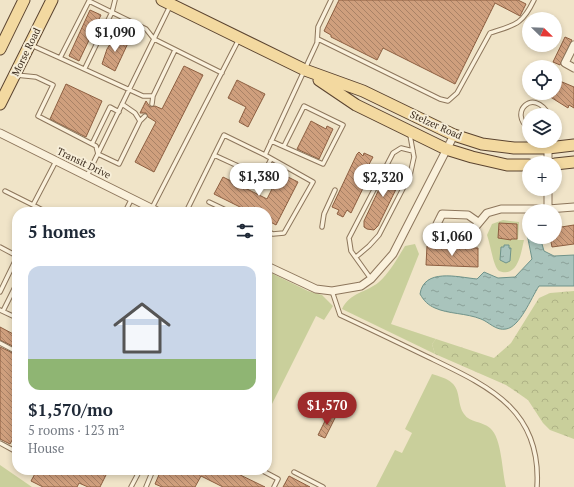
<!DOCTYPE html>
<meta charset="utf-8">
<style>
body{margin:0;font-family:"PT Serif",serif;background:#f2f2f3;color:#1f2937;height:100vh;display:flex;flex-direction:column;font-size:15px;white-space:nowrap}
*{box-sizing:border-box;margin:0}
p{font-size:13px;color:#747a83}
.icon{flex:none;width:22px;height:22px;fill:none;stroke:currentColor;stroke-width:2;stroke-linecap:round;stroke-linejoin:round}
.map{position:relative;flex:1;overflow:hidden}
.side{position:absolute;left:12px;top:207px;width:260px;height:268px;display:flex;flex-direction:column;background:#fff;border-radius:16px;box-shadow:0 2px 6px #0003}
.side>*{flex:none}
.needle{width:26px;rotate:113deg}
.fabs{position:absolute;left:522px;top:12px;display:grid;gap:8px}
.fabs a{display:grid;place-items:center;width:40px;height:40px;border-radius:50%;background:#fff;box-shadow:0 2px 6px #0003;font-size:20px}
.price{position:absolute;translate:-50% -34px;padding:0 9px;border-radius:14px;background:#fff;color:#222;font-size:13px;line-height:26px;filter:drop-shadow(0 1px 2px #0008)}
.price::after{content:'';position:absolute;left:50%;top:24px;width:12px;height:9px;margin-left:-6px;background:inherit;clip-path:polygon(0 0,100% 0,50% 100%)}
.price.active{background:#9e2a2b;color:#fff}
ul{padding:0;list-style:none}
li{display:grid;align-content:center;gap:8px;height:212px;padding:0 16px}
li span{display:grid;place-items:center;height:124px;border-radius:12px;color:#555}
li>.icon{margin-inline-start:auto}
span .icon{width:72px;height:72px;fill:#fffc;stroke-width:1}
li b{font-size:17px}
h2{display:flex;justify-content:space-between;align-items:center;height:48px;padding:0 16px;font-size:17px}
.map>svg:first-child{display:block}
</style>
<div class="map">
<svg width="574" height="487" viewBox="0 0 574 487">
<defs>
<pattern id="forest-crowns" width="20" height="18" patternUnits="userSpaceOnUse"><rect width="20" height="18" fill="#c9cf9b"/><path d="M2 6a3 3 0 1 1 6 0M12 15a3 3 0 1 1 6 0" fill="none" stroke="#aeb285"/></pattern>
<pattern id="water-ripples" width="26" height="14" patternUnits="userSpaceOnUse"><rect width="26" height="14" fill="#a9c4bc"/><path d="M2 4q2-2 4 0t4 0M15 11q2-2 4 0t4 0" fill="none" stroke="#8ba098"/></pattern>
<pattern id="building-back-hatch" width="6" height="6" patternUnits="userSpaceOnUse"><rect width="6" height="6" fill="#cf9f7d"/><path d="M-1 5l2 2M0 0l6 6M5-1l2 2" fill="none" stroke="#a98266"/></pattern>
</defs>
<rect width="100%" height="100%" fill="#f0e4c8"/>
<path fill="#c9cf9b" d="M503,220L519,222L518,240H524C521,253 518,278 499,271C493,266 491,246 487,235L492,224Z
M415,244L419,254L391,324L436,339L432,344L435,354L342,309C350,292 366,293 379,282C390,272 397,259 405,246Z
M267,271L308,291L322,295L333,306L324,320L316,316L267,414Z
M432,374C438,376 447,378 452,383C461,391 457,404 464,414C470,423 482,421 490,428C502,438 502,472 506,487H376L395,450L402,453L412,433L405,429Z
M0,465L32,487H0Z"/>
<path fill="url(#forest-crowns)" d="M574,291V439L550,430L543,423L528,400L506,385L435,354L432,344L436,339L494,358L511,343L539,298L550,293Z"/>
<path fill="url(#water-ripples)" stroke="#6f938a" d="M525,224L529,225V237H540L544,251L554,256L574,255V286H539C531,298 520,327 506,329C496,331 489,322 481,319C466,313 448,314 435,308C428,305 424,301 420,294C424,268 457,277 477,279L484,272L498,278L515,277L532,259Z
M504,245H509V248H511L510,261L506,263L500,260L501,247H504Z"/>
<path fill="url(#building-back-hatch)" stroke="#8d5f41" d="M339,0H518L526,4L520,16L495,3L455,84L383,48L377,60L331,37V35L324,31Z
M90,10L101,15L79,61L69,56Z
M116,35L129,41L115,71L102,64L107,49Z
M565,37L572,40L560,65L553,62Z
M184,66L203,75L154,172L135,162L156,122L148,117L146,113H140L146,101L150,107L155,106L162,109Z
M555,79L574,87V108L569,105L568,108L544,93H555Z
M237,80L265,94L248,127L239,122L246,107L228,98Z
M66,84L102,101L86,137L50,119Z
M311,121L326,129L327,126L333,129L319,159L297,149Z
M359,152L363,156L364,153L373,157L366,170L371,172L351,213L347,210L343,217L337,214L339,210L332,207L357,154Z
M393,166L399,167L402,169V177L378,226L374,230L367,229L364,227V221L389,168Z
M280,173L298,182L276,225L267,220V212H250L214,194L223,177L267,199Z
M499,223L517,224V239H511V240L498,238Z
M574,225V244L552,247L550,237H555V228Z
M427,246L478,248V267L426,265Z
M0,327L17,336V348L0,340Z
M0,347L17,355V431L10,444L0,439Z
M329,413L336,416L325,438L318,435Z
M37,470L50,475L52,470L62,473L63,470H101L107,473L100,487H88L79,483L77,487H43L31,481Z
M161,470H230L265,487H223L201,476L195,487H162L155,484Z
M289,476L310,487H283Z"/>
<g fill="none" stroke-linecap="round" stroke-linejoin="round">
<defs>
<path id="service" d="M318,39L440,99L448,101L457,93L490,33C515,25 522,25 534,0
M31,45L60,58L89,1L146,29L154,39L222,73
M60,58L143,96H153
M85,68L112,12L115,0
M16,75L36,77L53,85L38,116L96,146L98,154L119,164L140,121L145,116
M122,104L135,113L140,121
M152,104L153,96L175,50
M529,128C508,114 533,86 549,115
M271,141L323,164L343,125L304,106L284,146
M92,144L110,107L119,112
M214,155L262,177L271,159
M265,155L317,43L318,27L331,0
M87,176L170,6
M5,191L33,205
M209,202L230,212
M152,208L239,39
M46,212L33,205L56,161
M125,212L132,198
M186,212L224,135L265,155L313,182L284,233L273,234L267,231
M322,227L324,214L335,190
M0,247L17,256
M356,257L369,246L379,235L410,175L414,157L410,135
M371,279L351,251L349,238L393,153L401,148L413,151
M332,291L340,315C370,329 399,343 428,357C488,386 542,409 537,487
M0,292L17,257
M0,310L17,318
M3,311L17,283
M0,343L17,352
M0,443L13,450L17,442
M261,470L278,479L274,487
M294,472L323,487
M131,487L140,470
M146,487L153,470"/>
<path id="minor" d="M574,45L565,63L574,68
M0,133L159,212
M548,148V163
M548,209V189
M478,222L468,215L442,214L437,224L438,233L467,234L472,231L487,213L501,209H548L574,207
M267,266L316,289L332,291L361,286L371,279L393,254L454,135"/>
<path id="primary" d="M162,0L305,70L363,91L454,135L482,144L514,148H548L574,145
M0,49L24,0
M319,80L356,105L446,149L472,157L507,165H529
M0,104L52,0
M555,164L574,162"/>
</defs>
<use href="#service" stroke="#8d765c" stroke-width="5.5"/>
<use href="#minor" stroke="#8d765c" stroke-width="9"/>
<use href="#primary" stroke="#5b4430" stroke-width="13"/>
<use href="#service" stroke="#faf1dc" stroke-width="3.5"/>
<use href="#minor" stroke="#faf1dc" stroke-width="7"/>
<use href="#primary" stroke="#f3d9a0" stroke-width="11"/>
</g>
<g text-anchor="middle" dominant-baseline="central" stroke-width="4" stroke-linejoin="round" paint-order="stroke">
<g font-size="10" fill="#3d2e20" stroke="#f7eed8">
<text transform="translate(26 52) rotate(-64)">Morse Road</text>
<text transform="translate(436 125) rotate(24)">Stelzer Road</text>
<text transform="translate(84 163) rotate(26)">Transit Drive</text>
</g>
</g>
</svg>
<div class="fabs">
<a><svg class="needle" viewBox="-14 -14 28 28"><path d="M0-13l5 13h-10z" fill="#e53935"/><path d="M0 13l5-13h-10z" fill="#747a83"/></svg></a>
<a><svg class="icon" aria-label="locate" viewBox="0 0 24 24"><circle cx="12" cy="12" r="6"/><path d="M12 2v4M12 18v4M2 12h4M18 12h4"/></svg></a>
<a><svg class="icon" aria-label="layers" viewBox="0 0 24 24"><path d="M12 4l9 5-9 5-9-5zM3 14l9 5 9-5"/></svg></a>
<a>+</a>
<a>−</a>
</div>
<b class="price" style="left:115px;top:53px">$1,090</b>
<b class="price" style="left:259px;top:197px">$1,380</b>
<b class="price" style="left:383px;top:198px">$2,320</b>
<b class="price" style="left:452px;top:257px">$1,060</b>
<b class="price active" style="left:327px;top:426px">$1,570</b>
<section class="side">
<h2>5 homes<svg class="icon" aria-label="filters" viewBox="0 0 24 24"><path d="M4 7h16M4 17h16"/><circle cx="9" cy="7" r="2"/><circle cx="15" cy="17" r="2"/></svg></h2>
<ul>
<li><span style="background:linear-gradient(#c9d6e8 75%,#8fb573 0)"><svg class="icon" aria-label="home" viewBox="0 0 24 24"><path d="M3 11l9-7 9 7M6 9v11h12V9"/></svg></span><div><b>$1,570/mo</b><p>5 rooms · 123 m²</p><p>House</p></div></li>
</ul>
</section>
</div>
